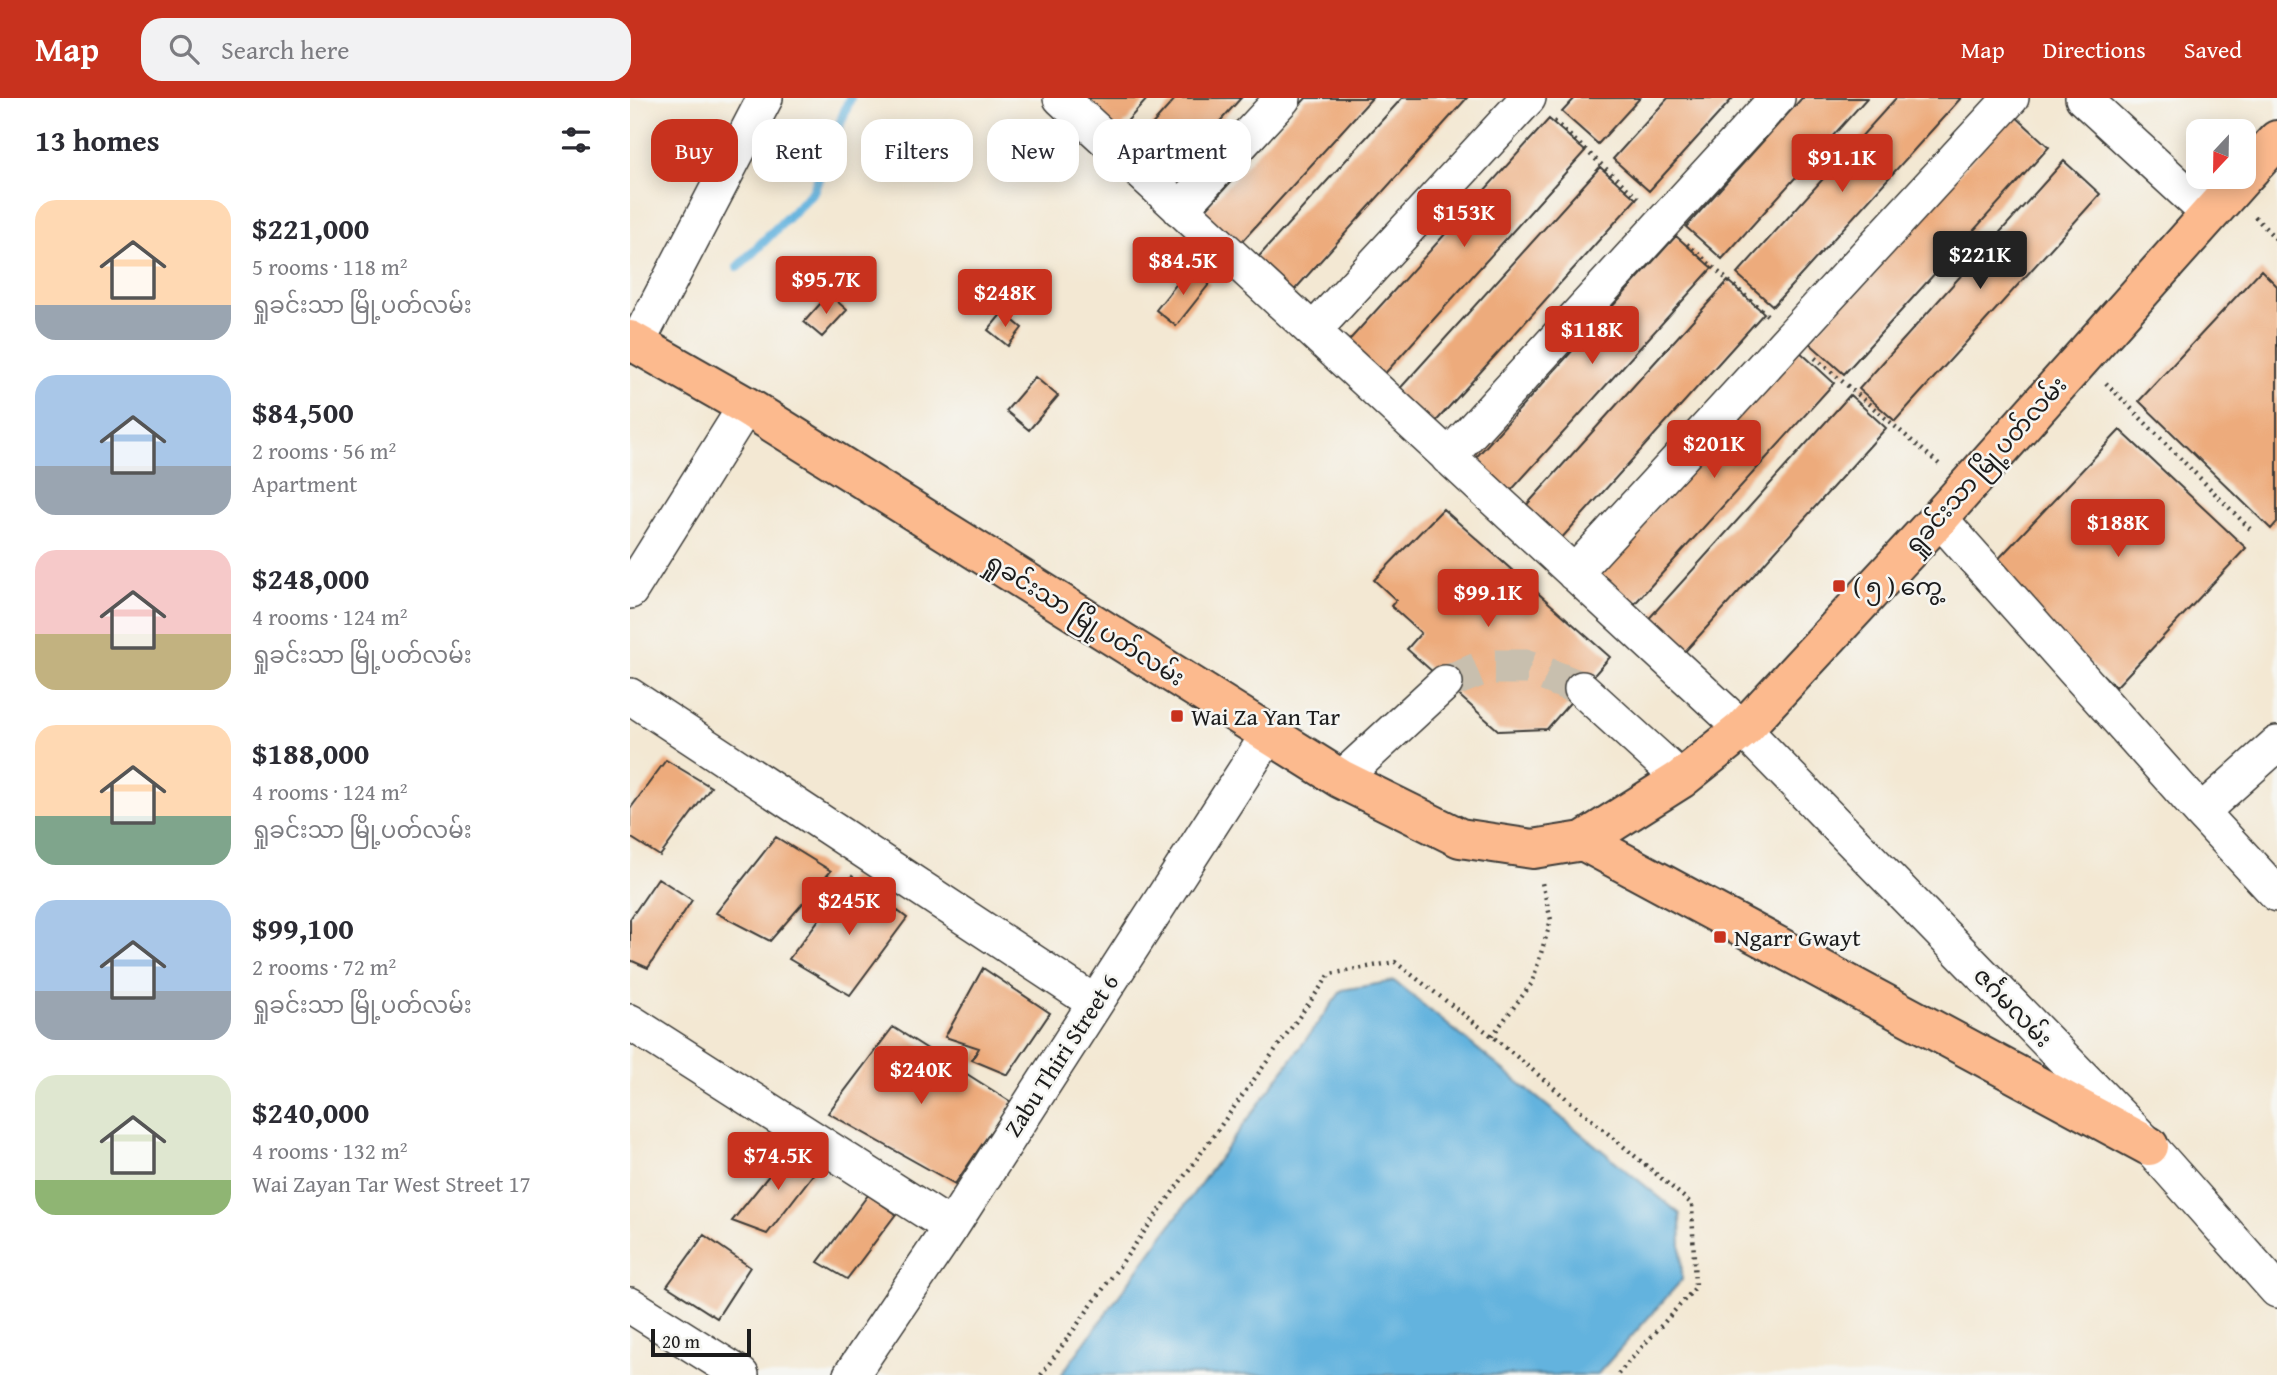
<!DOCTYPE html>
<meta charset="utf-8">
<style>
body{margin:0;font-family:"Gentium Book Plus","Noto Sans Myanmar",serif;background:#f2f2f3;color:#2b2b33;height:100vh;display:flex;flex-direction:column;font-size:26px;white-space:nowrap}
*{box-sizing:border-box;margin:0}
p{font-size:23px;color:#7c7c81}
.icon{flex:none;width:38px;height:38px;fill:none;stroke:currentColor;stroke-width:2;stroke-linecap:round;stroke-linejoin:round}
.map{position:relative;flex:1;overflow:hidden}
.panel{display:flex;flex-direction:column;background:#fff;width:630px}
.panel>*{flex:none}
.hud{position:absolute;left:21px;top:21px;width:665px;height:63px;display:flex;gap:14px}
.needle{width:46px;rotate:202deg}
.tools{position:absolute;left:1556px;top:21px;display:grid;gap:14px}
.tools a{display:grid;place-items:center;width:70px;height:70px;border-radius:14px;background:#fff;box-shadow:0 4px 18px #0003;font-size:35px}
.scale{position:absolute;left:21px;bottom:18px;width:100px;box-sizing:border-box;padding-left:7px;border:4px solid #1c1c1c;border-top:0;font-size:19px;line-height:24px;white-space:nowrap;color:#1c1c1c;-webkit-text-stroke:5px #f6f6f2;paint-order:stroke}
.price{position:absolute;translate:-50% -60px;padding:0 16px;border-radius:7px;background:#c8321e;color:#fff;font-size:23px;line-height:46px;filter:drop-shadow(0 2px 4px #0008)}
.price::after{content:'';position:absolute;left:50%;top:42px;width:21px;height:16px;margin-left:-10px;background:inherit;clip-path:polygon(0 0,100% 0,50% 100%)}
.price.current{background:#222;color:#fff}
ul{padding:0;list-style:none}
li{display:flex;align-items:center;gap:21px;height:175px;padding:0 35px}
li span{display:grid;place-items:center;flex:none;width:196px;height:140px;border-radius:21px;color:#555}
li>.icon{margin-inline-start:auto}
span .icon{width:84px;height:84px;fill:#fffc;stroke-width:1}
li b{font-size:30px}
h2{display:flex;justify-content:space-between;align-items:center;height:84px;padding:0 35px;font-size:30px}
.tag{padding:0 24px;border-radius:21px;background:#fff;box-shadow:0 4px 18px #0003;font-size:24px;line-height:63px}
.tag.current{background:#c8321e;color:#fff}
header{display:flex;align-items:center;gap:42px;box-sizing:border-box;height:98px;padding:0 35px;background:#c8321e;color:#fff}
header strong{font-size:33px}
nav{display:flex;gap:38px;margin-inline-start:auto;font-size:24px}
.search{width:490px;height:63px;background:#f2f2f3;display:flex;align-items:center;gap:18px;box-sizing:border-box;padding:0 24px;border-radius:21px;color:#7c7c81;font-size:26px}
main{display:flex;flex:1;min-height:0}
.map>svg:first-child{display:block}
</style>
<header>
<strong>Map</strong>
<div class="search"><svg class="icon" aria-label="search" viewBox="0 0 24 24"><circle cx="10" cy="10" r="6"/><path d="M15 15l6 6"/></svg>Search here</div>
<nav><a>Map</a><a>Directions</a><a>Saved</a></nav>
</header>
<main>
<section class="panel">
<h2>13 homes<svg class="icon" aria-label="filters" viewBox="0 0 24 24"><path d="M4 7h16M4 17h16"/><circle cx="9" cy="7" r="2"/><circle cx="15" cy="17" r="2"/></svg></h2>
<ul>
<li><span style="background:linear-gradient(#ffd9b3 75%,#9aa5b1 0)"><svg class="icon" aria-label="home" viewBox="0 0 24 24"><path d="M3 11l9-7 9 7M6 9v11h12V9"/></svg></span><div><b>$221,000</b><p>5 rooms · 118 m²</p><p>ရှုခင်းသာ မြို့ပတ်လမ်း</p></div></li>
<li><span style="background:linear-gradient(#a9c7e8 65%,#9aa5b1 0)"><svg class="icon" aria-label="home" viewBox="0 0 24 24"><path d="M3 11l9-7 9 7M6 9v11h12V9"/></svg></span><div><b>$84,500</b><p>2 rooms · 56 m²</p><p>Apartment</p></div></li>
<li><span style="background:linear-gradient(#f6c9c9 60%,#c2b280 0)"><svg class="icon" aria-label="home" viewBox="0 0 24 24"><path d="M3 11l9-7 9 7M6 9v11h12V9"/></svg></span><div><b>$248,000</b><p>4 rooms · 124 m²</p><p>ရှုခင်းသာ မြို့ပတ်လမ်း</p></div></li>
<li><span style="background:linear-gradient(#ffd9b3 65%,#7fa58c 0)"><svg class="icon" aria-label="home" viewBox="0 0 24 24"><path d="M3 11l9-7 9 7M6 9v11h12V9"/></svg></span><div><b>$188,000</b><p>4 rooms · 124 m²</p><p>ရှုခင်းသာ မြို့ပတ်လမ်း</p></div></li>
<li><span style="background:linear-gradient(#a9c7e8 65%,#9aa5b1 0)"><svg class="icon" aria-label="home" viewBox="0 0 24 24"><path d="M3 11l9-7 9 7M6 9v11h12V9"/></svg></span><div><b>$99,100</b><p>2 rooms · 72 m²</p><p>ရှုခင်းသာ မြို့ပတ်လမ်း</p></div></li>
<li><span style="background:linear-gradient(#dfe7d0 75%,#8fb573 0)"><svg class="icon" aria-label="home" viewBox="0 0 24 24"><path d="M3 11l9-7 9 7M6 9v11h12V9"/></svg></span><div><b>$240,000</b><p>4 rooms · 132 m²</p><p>Wai Zayan Tar West Street 17</p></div></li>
</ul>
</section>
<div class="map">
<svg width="1647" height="1277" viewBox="0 0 1647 1277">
<rect width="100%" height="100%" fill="#f6f6f2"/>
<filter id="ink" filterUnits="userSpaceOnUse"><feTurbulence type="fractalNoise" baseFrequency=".0143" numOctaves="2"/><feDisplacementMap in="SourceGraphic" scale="14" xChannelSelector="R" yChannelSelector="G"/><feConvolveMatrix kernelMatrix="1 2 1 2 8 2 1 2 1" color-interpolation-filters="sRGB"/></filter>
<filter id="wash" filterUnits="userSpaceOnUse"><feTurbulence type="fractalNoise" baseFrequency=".00686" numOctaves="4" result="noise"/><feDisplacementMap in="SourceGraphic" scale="28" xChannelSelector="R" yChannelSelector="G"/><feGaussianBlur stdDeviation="1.57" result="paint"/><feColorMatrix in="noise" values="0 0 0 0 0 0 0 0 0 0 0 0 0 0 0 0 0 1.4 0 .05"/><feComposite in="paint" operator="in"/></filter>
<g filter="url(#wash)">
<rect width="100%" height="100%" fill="#f3e8d3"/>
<path fill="#64b3de" stroke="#40687d" stroke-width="2" d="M764,883L1050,1116L1052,1182L967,1277H431L712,892Z"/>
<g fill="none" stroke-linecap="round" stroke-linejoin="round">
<path stroke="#64b3de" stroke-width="10" d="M108,169L183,94L220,0"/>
</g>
<g id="blocks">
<path fill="#edab7c" d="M453,0H518L484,38Z
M546,0H611L536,83L500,51Z
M676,0H742L606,150L570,118Z
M772,0H837L659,198L623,165Z
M945,0H1010L968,46L932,14Z
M1038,0H1103L1019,93L983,61Z
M1172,0H1237L1092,161L1056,129Z
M1266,0H1331L1143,208L1107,176Z
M1383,16L1419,49L1214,276L1178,244Z
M919,21L955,53L750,281L714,248Z
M1434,63L1470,96L1265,323L1229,291Z
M970,69L1006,101L801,329L765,296Z
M1046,138L1082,170L877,397L841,365Z
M560,169L580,185L546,228L526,212Z
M1631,172L1647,188V424L1641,431L1509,303Z
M1098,183L1134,215L929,443L893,411Z
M199,196L217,212L192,239L174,224Z
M373,214L392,230L378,248L358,232Z
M1168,252L1204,285L999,512L963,480Z
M405,279L428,298L399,332L376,313Z
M1220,297L1256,330L1051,558L1015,525Z
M1490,332L1616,450L1486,589L1359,471Z
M813,411L980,559L917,631L869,633L777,551L791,535L761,508L766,502L744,482Z
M36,662L81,689L30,758L0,739V711Z
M146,739L201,773L140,843L86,815Z
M222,778L277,820L220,897L159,861Z
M28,780L62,802L18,870L0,862V821Z
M353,870L420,915L378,977L342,962L349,950L315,939Z
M263,929L381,1004L325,1086L198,1015Z
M162,1049L191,1066L137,1136L102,1123Z
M238,1097L266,1116L217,1181L188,1164Z
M74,1137L120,1169L87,1220L37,1188Z"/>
</g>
</g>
<g filter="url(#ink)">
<use href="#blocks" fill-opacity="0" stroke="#3c3b37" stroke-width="2"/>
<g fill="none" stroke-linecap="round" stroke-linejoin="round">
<path stroke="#c8bfae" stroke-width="35" stroke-dasharray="35 18" stroke-linecap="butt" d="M815,585L855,569H897L952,591"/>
<defs>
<path id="minor" d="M431,0L1113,631L1519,1048L1647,1192
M1453,0L1579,116
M550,111L653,0
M683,233L898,0
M7,245L135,0
M818,359L1147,0
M1309,420L1571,714L1647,796
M944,475L1381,0
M0,493L116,308
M952,591L1051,681
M0,598L465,905
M711,681L815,585
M1571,714L1647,646
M0,924L321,1129
M0,1207L111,1277
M221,1277L321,1129L639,636"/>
<path id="major" d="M1614,78L1647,42
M0,242L116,308L711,681L830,740L903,751L953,743L1051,681L1113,631L1309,420L1613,79
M953,743L1519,1048"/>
</defs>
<use href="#minor" stroke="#3c3b37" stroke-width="38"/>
<use href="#major" stroke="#3c3b37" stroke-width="42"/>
<path stroke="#3c3b37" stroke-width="4.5" stroke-dasharray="2 5" stroke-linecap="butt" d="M924,23L1010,102
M1625,119L1647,142
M1057,146L1137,217
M1185,260L1309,366
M1476,285L1623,434
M862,938L902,885L921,822L912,785
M411,1277L700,876L765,864L862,938L1062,1106L1065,1190L987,1277"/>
<use href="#minor" stroke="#fff" stroke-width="35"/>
<use href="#major" stroke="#fcba8e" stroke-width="38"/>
</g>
</g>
<g fill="#c8321e" stroke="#f6f6f2" stroke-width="2.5">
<rect x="1202" y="481" width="14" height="14" rx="3.5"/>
<rect x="540" y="611" width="14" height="14" rx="3.5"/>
<rect x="1083" y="832" width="14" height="14" rx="3.5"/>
</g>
<g text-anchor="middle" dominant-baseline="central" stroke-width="5" stroke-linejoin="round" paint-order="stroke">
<g font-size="24" fill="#1c1c1c" stroke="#f6f6f2">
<text transform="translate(1355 367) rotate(-48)">ရှုခင်းသာ မြို့ပတ်လမ်း</text>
<text transform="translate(455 521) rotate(32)">ရှုခင်းသာ မြို့ပတ်လမ်း</text>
<text transform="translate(1383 909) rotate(46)">ဇင်္ဂမလမ်း</text>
<text transform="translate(431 957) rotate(-57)">Zabu Thiri Street 6</text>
</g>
<g font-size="24" fill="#1c1c1c" stroke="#f6f6f2" text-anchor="start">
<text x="1223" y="488">( ၅ ) ကွေ့</text>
<text x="561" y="618">Wai Za Yan Tar</text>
<text x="1104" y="839">Ngarr Gwayt</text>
</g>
</g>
</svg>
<div class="tools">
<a><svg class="needle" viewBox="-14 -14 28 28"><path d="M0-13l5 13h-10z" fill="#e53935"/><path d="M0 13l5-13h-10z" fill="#7c7c81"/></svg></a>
</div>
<div class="scale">20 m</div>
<b class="price" style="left:1212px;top:96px">$91.1K</b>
<b class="price" style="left:834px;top:151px">$153K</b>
<b class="price current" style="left:1350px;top:193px">$221K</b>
<b class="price" style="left:553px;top:199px">$84.5K</b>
<b class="price" style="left:196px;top:218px">$95.7K</b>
<b class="price" style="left:375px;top:231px">$248K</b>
<b class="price" style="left:962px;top:268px">$118K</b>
<b class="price" style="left:1084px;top:382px">$201K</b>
<b class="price" style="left:1488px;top:461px">$188K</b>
<b class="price" style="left:858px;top:531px">$99.1K</b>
<b class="price" style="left:219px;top:839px">$245K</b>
<b class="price" style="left:291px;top:1008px">$240K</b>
<b class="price" style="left:148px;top:1094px">$74.5K</b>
<div class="hud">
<a class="tag current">Buy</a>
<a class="tag">Rent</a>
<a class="tag">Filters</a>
<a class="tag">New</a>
<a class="tag">Apartment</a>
</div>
</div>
</main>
